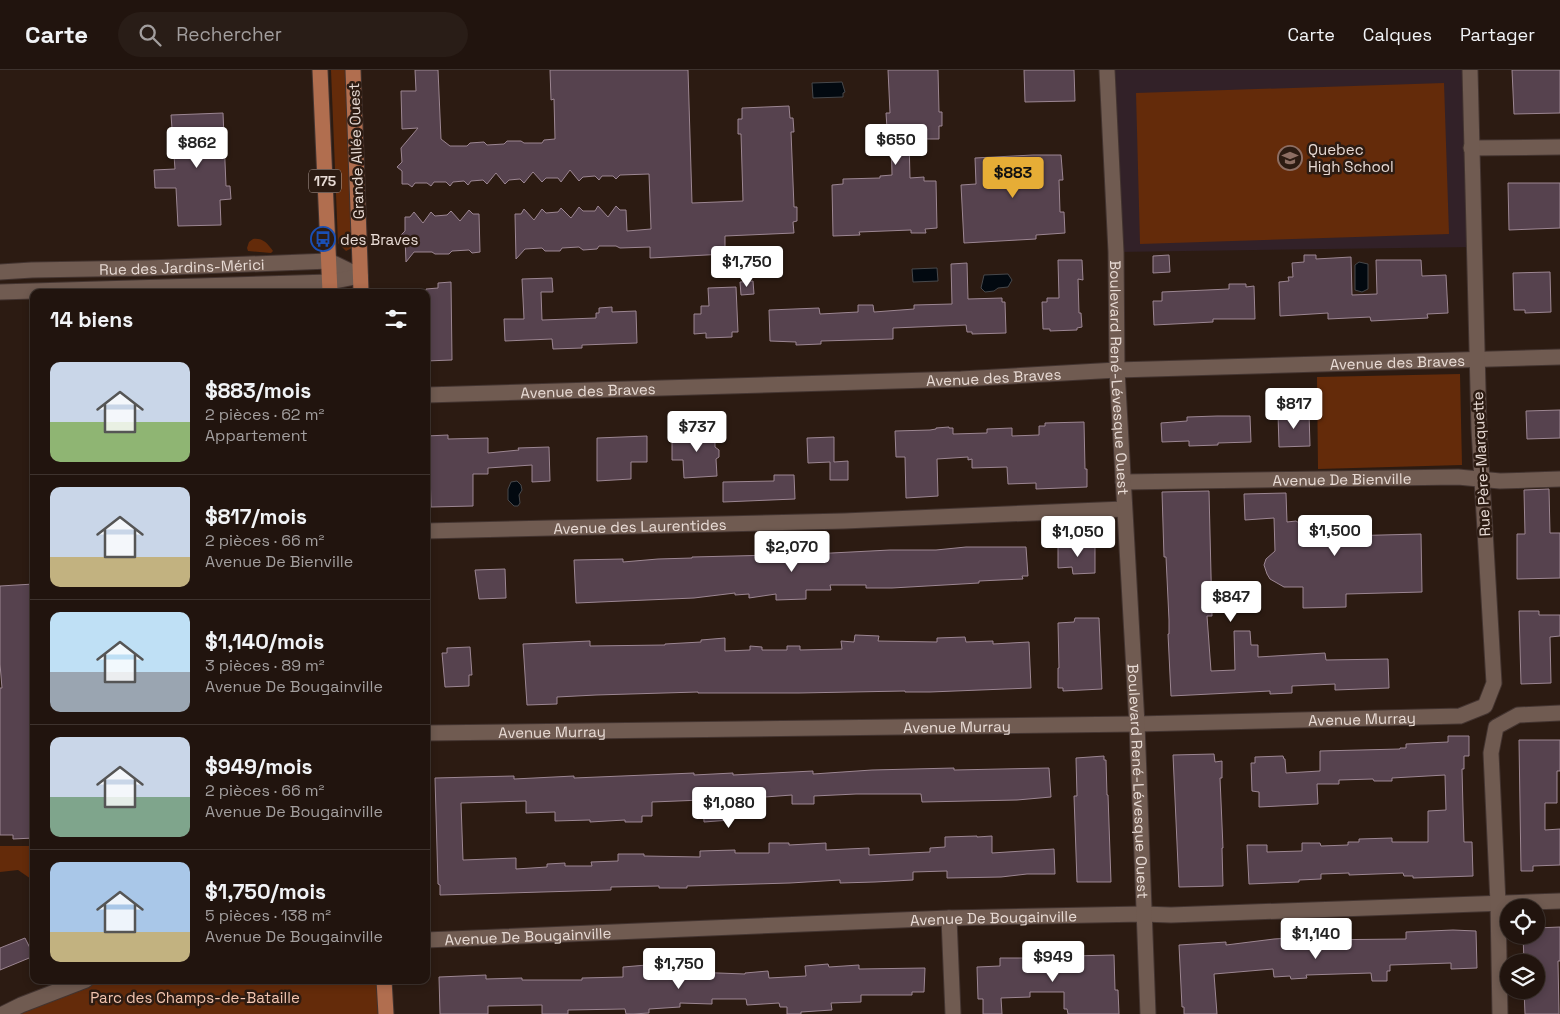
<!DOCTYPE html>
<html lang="fr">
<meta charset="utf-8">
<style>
body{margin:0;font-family:"Space Grotesk",sans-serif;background:#291d17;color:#f1f3f6;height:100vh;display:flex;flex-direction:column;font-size:19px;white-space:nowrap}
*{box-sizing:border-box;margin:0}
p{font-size:16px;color:#a29e9e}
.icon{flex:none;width:28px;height:28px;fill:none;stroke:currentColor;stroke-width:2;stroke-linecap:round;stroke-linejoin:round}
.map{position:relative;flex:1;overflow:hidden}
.details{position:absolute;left:30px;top:219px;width:400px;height:695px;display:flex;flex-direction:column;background:#21140e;border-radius:10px;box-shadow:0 2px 8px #0003,0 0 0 1px #3e332e}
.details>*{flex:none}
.fabs{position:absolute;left:1500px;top:829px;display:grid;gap:10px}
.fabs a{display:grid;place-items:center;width:45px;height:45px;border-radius:50%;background:#21140e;box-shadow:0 2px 8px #0003,0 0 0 1px #3e332e;font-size:25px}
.price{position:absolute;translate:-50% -42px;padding:0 11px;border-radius:5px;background:#fff;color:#222;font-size:16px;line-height:32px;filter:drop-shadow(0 1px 2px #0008)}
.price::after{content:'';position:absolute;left:50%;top:30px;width:15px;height:11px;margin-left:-8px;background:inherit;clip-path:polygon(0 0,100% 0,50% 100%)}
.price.selected{background:#e6ad36;color:#111}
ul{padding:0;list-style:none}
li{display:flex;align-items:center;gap:15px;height:125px;padding:0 20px}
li+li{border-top:1px solid #3e332e}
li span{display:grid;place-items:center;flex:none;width:140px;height:100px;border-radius:10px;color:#555}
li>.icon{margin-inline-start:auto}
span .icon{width:60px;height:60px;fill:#fffc;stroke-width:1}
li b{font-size:21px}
h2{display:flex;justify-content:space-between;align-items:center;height:60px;padding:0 20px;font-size:21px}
header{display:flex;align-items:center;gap:30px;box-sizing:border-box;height:70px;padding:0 25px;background:#21140e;border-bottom:1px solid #3e332e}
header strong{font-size:24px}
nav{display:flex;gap:28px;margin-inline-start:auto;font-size:18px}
.search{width:350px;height:45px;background:#291d17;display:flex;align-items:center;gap:12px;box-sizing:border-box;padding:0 18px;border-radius:28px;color:#a29e9e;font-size:19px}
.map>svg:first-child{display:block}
</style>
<header>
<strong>Carte</strong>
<div class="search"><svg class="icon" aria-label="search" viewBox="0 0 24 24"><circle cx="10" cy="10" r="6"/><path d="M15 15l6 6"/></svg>Rechercher</div>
<nav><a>Carte</a><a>Calques</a><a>Partager</a></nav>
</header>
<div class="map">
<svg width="1560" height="944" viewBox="0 0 1560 944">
<rect width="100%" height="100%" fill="#2c1b12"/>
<path fill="#322128" d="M1107,0H1463L1475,177L1116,182Z"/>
<path fill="#642b0a" d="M331,0H348L354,177L346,181L338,173Z
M1444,13L1449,164L1140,174L1136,23Z
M253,169C263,168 267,173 273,181L271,183L248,181L247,178L249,172Z
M1460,304L1462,395L1318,399L1317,307Z
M0,776H34V811L18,800L0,802Z
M66,910H389L391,944H0Z"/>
<path fill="#020910" stroke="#47484b" d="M842,12L845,22L843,23V27L813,28L812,13Z
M1359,192L1368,194V219L1362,222L1355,220V195Z
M937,198L938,211L913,212L912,199Z
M1008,204L1012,210L1008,217L998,218L994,221L985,222L981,218L984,205Z
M517,411L521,415L522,420L519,425L520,433L518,436H514L508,430V419L511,412Z"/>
<path fill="#56424e" stroke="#9c8692" d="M415,0H438L441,69L450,76H467L470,73L484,72L487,75L504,74L507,71H521L524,73H542L544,70L555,69L554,29L551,30L550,0H688L692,133L743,131L741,64H738V49H742V38L789,36L790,48H793L794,62H791L794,137H797V151L793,152L794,163L725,166V184L650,188V177L620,178L616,176H599L597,179L583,180L579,177L562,178L560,181H545L542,178L525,179L516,189L515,144H521L524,139L534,150L542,139L546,143L558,142L561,138L571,148L579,137L583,141H595L598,136L608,147L616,136L620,140H626L627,161L651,159L649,104L620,105L616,109L613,106H602L599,110L595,106L583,107L579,111L570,100L561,112L558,108H546L542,112L533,102L524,113L520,109L509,110L505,114L496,103L487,114L483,110L471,111L468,115L464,111L453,112L450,116L446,112H434L431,116L427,113H415L412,117L408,114H402V101L397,97L402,92L401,78L418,58L402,59L401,21H416Z
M888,0H938L939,42H942V56H939V69H909L910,108L924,107V111H936L937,158L925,159L926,163H911V160L859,162L860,165L833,166L832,115L843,114V109L880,108V106L892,105L891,58H887L886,43H890Z
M1024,0H1074L1075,31L1025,32Z
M1512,0H1560V43L1514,44Z
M223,43L226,116H230L231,129L220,130L221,155L178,156L176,118H155L154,100L175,99L171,45Z
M1033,85H1061L1063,110H1059L1060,142H1064L1065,163L1036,165V169L964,173L961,115L976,114L975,88Z
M1508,113H1560V158L1509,160Z
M469,140L473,144H479L480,182L472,183L469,180L452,181L449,184H435L432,182H414L406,192L405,168L401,165L405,161V147H410L414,142L423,153L431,142L435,146L447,145L451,141L460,151Z
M1169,185L1170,202L1153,203V186Z
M1304,185H1316V189L1351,187L1352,225L1377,224L1376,190H1421L1422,206L1446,205L1448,243L1427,244L1428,248L1371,251L1370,247L1328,249V243L1280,246L1279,212L1289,211L1288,207H1293L1292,193L1304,192Z
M1058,190H1082L1083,210L1078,209L1079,243H1081L1082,257L1077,258V260L1050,261V259H1043L1042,232H1047V228H1059Z
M967,193L968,229L1002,228V232H1005L1006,263L972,264V262H967L966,255L893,258V269L821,271V274L796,275V272L770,271L769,240L819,238L820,244L858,242V235H873L874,242L914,239V235L952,234L951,194Z
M1550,202L1551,242L1525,243V240H1514L1513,203Z
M552,208L553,222H541L542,250L596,248V243H599V238L612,237V242L636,241L637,273L582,275V278L553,279L552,269L505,271L504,249H524L522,209Z
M753,211L754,224L741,225L740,212Z
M451,212L452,290L426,291V219L438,218V213Z
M1229,214H1246V217L1254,216L1255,249H1213V252L1154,255L1153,231H1162V222L1229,219Z
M736,217L738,262H732V267L706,268V263L694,264V244H701V236H709L708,218Z
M1560,340V368L1527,369L1526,341Z
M1309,343L1310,376L1279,377L1278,344Z
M1217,346H1250L1251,372L1218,373V375L1189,376V371L1162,372L1161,353L1187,351V347Z
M1084,352L1085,399H1087V417L1036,419V413L1008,414L1007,397L972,398V389L968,390V387L937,389L938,426L906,428L905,387H896L895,361L930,360L936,359V358L949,357V358H953V364L987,363V359L1012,358V366L1039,365V356H1045V353Z
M715,358V377L719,380V387L716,389L717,406L684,408L683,390H672V370L682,368V360Z
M448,365V369L488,368V383L519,380L518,378L549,377L550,411L532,412V395L488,398V404H473V436L431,437L430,400H426V366Z
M647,366V392H631V409L597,411V368Z
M834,367V392L848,391V410H830V392L808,393L807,368Z
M774,405H794L795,429L723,432V412L774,411Z
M1549,419L1550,463H1560V508L1517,509V464H1525L1524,420Z
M1209,421L1212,546H1207L1211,601L1235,600L1234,561H1250L1251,575H1258V587L1325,583L1326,590L1388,589L1389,618L1335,620V614L1292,616V623L1270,624V621L1171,626L1168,564H1169V550L1166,487H1164L1162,422Z
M1286,423L1287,452L1296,451L1301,454L1343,453V466L1421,464L1422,522L1346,524V537L1303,538V517H1284L1270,509L1267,504L1264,495L1266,489L1275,481L1274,448L1245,450L1244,424Z
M1095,474V503L1073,504L1072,497L1058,498V475Z
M966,477H1026L1028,506H1022L1023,509L979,511V513L892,518H866V515H830L831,520H806V529L776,530V524L749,528V524L735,525V523L694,528L576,533L574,490L623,489V492L658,489L692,488V487L776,485V484H812L890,480H936Z
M505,499L506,528L479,529L475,500Z
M34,514V768L13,769V765H0V618H2L0,594V516Z
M1519,541H1539V545H1560V566L1550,567L1551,613L1521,614Z
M1075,548H1099L1102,619L1063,621V618H1058V598H1059L1058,553L1074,552Z
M855,565L879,566L878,571L937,572V568L965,567L966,572L993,571V574L1029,572L1031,618L930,622H905V621L799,623H698V622L596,625L557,627V634L527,635L523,574L590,571V576L665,575V574L701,572V570L725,568V581L750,580V576L762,577V580H787V576H800V580L842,579L841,571L854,572Z
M470,577L472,605H469V616L445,617L442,583H447V578Z
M1448,666H1469V686H1464V699H1462L1463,739L1464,772H1472L1473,806L1413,808V806H1404L1403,803L1349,805V803L1321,804V809L1299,810V812L1249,814L1247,775H1267V782L1302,781V773H1320L1321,776L1348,775V772H1359V769L1392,768V772H1428V741L1446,740L1445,705L1392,708V711H1374L1373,709L1339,710V714H1317L1318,734L1259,737V722L1252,721L1251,693H1255V687L1283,686L1284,689H1285L1286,703L1320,701V681L1400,679V678H1406V674L1448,672Z
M1519,670H1560V701H1557V733H1545V760L1560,759V795L1533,796V801H1521Z
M1214,684L1215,692L1222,691V708H1220L1223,778H1222L1223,816L1179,817L1173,685Z
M1104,686V690H1106L1107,725H1108L1111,812H1077L1074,726H1077L1076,688Z
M954,698V700L1049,698L1051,727L1017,730L922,732L921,724H856L814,726V734H792V725L765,727V744L730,747V750L704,752L703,730L652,732V746H642V752H625V750L590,752V750L555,751V742L526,743V731L461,733L463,790L516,788V799L547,797V794L565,793V796H592L591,792L618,791V784H644V786L700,787V781L735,780V783H769V773H789V775L826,773V780L869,778V785L930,782V778L945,777V767L977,766V767L992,766V783L1054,779L1055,804H1027L1001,807L947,808V801L913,802V810L875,812L840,813V810L790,813L687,816V818H659V816L611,817V820L440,825V815L438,814L435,708L514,706V709L574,706V708L694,703V705L733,703V705L813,701V704L872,700Z
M1560,857V891H1558L1559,944H1525L1524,920H1536V892H1524L1523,865H1536V858Z
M1453,860L1476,861L1477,898L1451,899V893L1390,895V901H1387V911H1372L1371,903L1306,905L1307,908L1291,909L1290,906L1274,907L1273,899L1214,904L1217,944H1184V937H1182L1179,875L1226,872V875L1274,869L1305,867V870L1406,869V862Z
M25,868L34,886L0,900V878Z
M1114,885L1115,920H1118L1119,944H1068L1067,939H1064V922H1030V927L1001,928L1002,944H983V929H978L977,897L1000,896V888H1070V886Z
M828,894L829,897L859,895V899L925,898L924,922H912V925H861V932L831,933L832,940L801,942V944H787V937H780L779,933L747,935L746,929H712V934L680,933V937L649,939V943L633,944H626L625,939L568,940V944H542V935L488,936V944H440L439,907L486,905V909L522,908V910H582V908L623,907V897L647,895V906L692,904V902L745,904V903L768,901L769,908L806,906L805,896Z"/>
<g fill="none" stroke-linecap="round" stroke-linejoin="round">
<defs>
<g id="street">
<path d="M1471,78L1560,77"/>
<path id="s1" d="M0,202L32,200L148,198L329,191L360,206"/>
<path d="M0,222L330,212L360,206"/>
<path id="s2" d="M426,325L961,309L1117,300L1560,287"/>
<path id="s3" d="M1123,412L1458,407L1500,411L1560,409"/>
<path id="s4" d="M426,461L844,451L1124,439"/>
<path id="s5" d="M426,663L1137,654L1460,646L1485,636L1494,613L1479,359L1470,0"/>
<path d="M949,848L953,944"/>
<path id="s6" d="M426,870L949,848L1143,844L1171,845L1560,831"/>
<path d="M1500,944L1498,833L1491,683L1496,657L1518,645L1560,643"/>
</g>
<g id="secondary">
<path id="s7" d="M1107,0L1116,182L1117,300L1137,654L1148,944"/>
<path d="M3,944L21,935L86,910"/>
</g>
<path id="primary" d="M320,0L330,222
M353,0L361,222
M384,910L386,944"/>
</defs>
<use href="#street" stroke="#433430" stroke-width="17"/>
<use href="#secondary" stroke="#433430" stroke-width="17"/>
<use href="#primary" stroke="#433430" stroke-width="17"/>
<use href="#street" stroke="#705b51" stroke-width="15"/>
<use href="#secondary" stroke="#705b51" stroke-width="15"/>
<use href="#primary" stroke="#b16e4f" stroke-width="15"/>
</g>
<defs>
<symbol id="school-ring" viewBox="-11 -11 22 22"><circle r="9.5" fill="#2c1b12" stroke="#8d6e63" stroke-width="1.5"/><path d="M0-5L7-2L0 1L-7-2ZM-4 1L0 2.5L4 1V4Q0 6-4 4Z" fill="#8d6e63"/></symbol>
<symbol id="bus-ring" viewBox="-11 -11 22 22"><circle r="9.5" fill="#2c1b12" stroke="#1a4fb4" stroke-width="1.5"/><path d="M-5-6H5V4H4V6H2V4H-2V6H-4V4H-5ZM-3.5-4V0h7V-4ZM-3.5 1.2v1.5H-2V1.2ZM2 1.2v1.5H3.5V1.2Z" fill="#1a4fb4"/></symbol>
</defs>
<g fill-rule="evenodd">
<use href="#school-ring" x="1276" y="74" width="28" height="28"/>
<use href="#bus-ring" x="309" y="155" width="28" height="28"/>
</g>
<g text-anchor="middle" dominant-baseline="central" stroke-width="5" stroke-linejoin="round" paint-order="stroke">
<rect fill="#2c1b12" stroke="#b0a19a" stroke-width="1" x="309" y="99.5" width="32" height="23" rx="4"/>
<g font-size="14" font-weight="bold" fill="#e8dbd5">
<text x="325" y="111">175</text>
</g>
<g font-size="15" fill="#e8dbd5" stroke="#2c1b12" text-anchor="start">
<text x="1308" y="79">Quebec<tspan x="1308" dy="17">High School</tspan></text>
<text x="340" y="169">des Braves</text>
</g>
<g font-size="15" fill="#e8dbd5" stroke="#2c1b12">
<text transform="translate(356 81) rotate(-92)">Grande Allée Ouest</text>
<text stroke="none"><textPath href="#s1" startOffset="182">Rue des Jardins-Mérici</textPath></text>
<text stroke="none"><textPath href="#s2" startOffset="972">Avenue des Braves</textPath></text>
<text stroke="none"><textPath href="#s2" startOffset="568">Avenue des Braves</textPath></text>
<text stroke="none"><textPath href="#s7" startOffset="308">Boulevard René-Lévesque Ouest</textPath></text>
<text stroke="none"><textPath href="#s2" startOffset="162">Avenue des Braves</textPath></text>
<text transform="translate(1481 394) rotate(-93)">Rue Père-Marquette</text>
<text stroke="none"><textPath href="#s3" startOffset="219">Avenue De Bienville</textPath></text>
<text stroke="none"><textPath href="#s4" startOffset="214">Avenue des Laurentides</textPath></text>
<text stroke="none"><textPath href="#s5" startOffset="936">Avenue Murray</textPath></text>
<text stroke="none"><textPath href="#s5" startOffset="531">Avenue Murray</textPath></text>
<text stroke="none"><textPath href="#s5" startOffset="126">Avenue Murray</textPath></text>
<text stroke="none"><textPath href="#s7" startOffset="712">Boulevard René-Lévesque Ouest</textPath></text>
<text stroke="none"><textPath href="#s6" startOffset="568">Avenue De Bougainville</textPath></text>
<text stroke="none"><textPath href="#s6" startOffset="102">Avenue De Bougainville</textPath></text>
</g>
<g font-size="15" fill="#f3c5b0" stroke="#2c1b12">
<text x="195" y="927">Parc des Champs-de-Bataille</text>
</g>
</g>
</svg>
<div class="fabs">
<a><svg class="icon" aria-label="locate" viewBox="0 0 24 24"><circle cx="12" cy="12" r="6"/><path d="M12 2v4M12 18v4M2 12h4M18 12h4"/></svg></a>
<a><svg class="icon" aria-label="layers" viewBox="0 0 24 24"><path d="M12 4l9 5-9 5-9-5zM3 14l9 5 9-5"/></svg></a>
</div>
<b class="price" style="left:896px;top:96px">$650</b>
<b class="price" style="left:197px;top:99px">$862</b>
<b class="price selected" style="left:1013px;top:129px">$883</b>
<b class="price" style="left:747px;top:218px">$1,750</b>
<b class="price" style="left:1294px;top:360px">$817</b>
<b class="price" style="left:697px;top:383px">$737</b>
<b class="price" style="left:1335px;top:487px">$1,500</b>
<b class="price" style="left:1078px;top:488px">$1,050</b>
<b class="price" style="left:792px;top:503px">$2,070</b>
<b class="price" style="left:1231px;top:553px">$847</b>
<b class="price" style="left:729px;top:759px">$1,080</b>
<b class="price" style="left:1316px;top:890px">$1,140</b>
<b class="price" style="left:1053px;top:913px">$949</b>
<b class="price" style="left:679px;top:920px">$1,750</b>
<section class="details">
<h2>14 biens<svg class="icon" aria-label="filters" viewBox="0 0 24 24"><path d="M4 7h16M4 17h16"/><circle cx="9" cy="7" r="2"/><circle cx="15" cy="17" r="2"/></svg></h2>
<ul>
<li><span style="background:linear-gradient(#c9d6e8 60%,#8fb573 0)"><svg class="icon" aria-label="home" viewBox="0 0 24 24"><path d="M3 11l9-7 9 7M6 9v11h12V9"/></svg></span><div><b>$883/mois</b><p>2 pièces · 62 m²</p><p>Appartement</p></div></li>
<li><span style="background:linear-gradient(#c9d6e8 70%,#c2b280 0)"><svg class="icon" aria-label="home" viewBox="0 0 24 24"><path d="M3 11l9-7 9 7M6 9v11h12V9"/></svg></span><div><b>$817/mois</b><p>2 pièces · 66 m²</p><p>Avenue De Bienville</p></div></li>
<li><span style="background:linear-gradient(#bfe0f5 60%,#9aa5b1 0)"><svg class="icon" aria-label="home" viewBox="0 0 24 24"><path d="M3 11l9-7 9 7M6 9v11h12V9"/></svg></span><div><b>$1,140/mois</b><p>3 pièces · 89 m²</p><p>Avenue De Bougainville</p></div></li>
<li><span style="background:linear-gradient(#c9d6e8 60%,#7fa58c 0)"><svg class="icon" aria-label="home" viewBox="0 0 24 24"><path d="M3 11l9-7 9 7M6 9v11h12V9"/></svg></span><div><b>$949/mois</b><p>2 pièces · 66 m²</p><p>Avenue De Bougainville</p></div></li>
<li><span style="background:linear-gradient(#a9c7e8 70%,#c2b280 0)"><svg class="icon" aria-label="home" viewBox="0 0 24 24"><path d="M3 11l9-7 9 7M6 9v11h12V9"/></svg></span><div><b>$1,750/mois</b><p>5 pièces · 138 m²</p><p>Avenue De Bougainville</p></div></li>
</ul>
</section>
</div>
